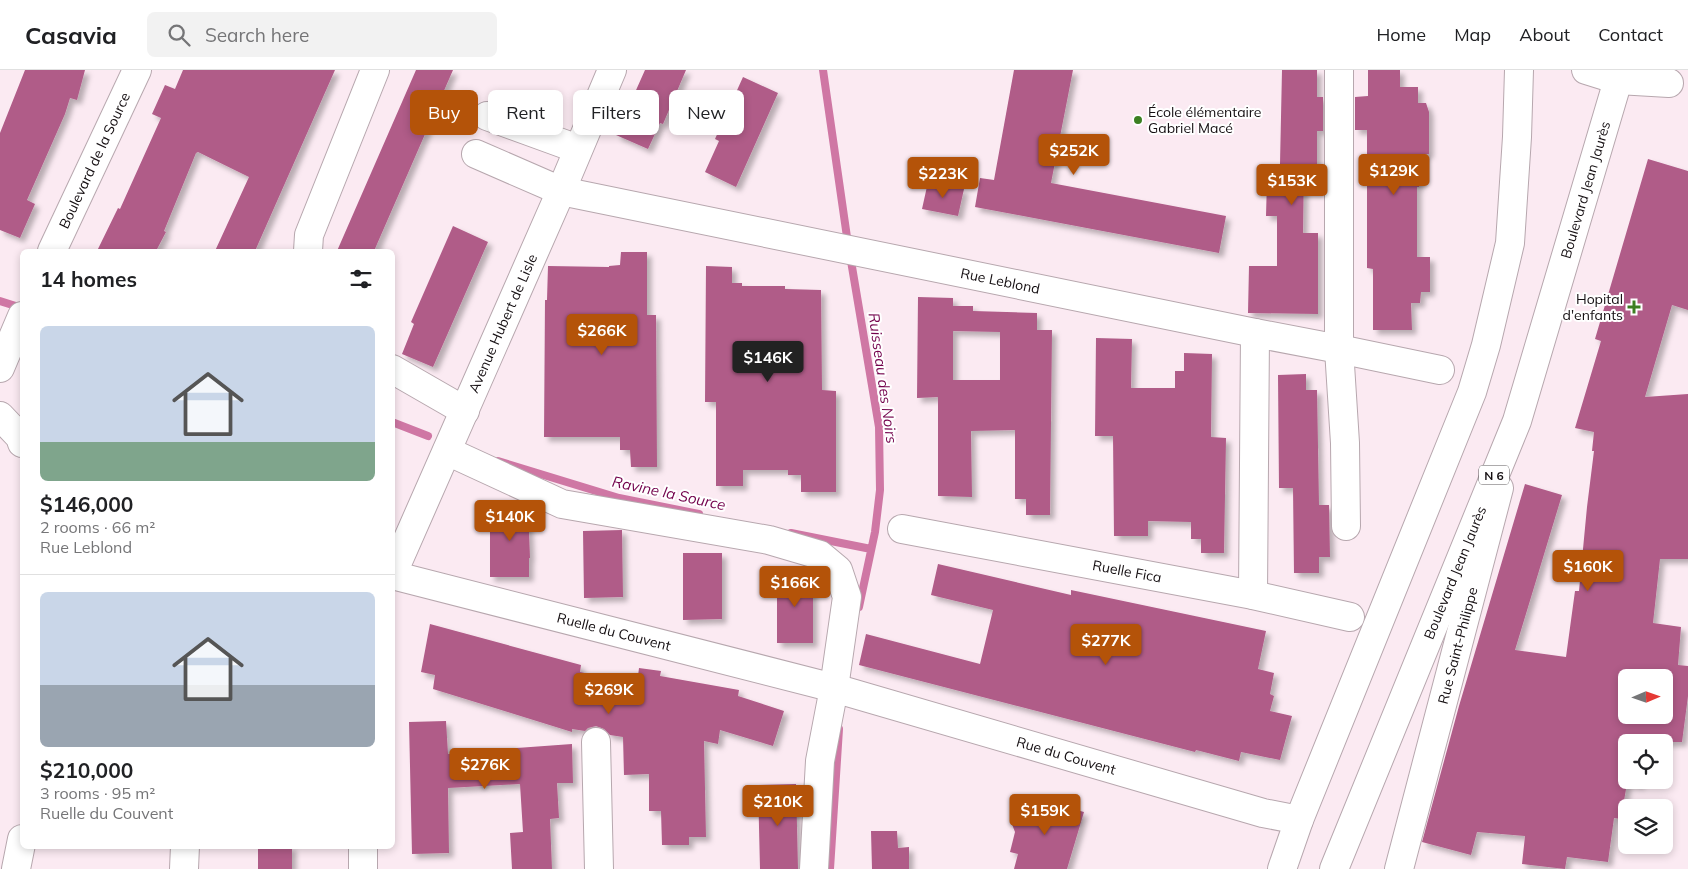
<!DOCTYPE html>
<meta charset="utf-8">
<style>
body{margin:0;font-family:Mulish,sans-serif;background:#f2f2f2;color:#202124;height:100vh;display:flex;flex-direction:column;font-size:19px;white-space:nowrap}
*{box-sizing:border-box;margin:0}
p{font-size:16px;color:#757577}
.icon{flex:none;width:28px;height:28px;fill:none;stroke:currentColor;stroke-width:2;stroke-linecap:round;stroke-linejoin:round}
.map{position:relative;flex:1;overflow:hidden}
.panel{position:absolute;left:20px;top:179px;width:375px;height:600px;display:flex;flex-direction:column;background:#fff;border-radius:8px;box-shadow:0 2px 8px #0003}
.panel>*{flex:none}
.hud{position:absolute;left:410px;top:20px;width:475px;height:45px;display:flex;gap:10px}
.needle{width:32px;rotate:88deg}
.buttons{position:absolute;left:1618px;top:599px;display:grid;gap:10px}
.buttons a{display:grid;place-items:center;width:55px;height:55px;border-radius:8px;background:#fff;box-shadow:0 2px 8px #0003;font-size:25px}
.price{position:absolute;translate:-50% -42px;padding:0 11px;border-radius:5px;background:#b45309;color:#fff;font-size:16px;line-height:32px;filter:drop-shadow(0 1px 2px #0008)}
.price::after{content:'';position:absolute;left:50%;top:30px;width:15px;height:11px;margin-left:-8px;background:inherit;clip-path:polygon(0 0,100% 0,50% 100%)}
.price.on{background:#222;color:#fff}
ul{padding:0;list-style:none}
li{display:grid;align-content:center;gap:10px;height:265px;padding:0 20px}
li+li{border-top:1px solid #e0e0e0}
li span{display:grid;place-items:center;height:155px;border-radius:8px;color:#555}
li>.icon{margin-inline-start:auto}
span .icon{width:90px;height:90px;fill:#fffc;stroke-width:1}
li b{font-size:21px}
h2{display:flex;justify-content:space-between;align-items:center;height:60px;padding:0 20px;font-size:21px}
.pill{padding:0 18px;border-radius:8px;background:#fff;box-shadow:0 2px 8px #0003;font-size:18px;line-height:45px}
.pill.on{background:#b45309;color:#fff}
header{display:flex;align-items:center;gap:30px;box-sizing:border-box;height:70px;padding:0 25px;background:#fff;border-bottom:1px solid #e0e0e0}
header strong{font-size:24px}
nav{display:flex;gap:28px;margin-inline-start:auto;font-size:18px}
.search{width:350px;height:45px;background:#f2f2f2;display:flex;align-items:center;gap:12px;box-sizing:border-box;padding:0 18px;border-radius:8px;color:#757577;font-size:19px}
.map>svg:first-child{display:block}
</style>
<header>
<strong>Casavia</strong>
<div class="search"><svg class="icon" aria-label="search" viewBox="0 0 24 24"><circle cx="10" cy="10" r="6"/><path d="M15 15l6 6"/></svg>Search here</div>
<nav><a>Home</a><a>Map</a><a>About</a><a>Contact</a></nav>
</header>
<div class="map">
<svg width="1688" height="799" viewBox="0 0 1688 799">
<defs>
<filter id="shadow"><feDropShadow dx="4.5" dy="4.5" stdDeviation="2.5" flood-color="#0004"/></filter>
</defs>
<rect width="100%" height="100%" fill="#fbeaf2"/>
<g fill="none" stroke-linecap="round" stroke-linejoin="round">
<path stroke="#cf77a4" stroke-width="8" d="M823,0L848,174
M850,185L879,357L880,420L875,462L859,537
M0,231L22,238
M392,352L428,366
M498,391L619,428L699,444
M791,463L871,479
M830,799L839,659"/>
</g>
<path fill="#b05b88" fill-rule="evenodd" filter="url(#shadow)" d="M25,0H85L77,30L70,28L65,44L27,130L35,134L20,168L0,160V63Z
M183,0H335L255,181H215L249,107L198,82L196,83L164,161L166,162L156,181H97L118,138L120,139L161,48L152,44L165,15L175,19Z
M416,0H453L374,181H337Z
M645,0H686L663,54L660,53L648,79L616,65Z
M1014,0H1073L1051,113L1226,146L1219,183L975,137L980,108L994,110Z
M1282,0H1317V27H1323V61H1317V95H1304L1303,163H1318V244L1248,243L1249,196H1277V146H1266L1267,110L1278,111L1279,94H1280Z
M1368,0H1400V17H1418V33H1426L1429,42V84H1419V117H1417V187H1430V222H1421L1420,233H1411L1412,260H1373V199L1367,198V60H1355V27L1368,26Z
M743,7L778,23L736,117L705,102L719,71L715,69Z
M1648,89L1688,101V240L1672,235L1645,327L1688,324V489H1660L1653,553L1681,557L1678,595L1688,596V626L1682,672H1626V710H1641L1640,715L1627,713L1621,749L1614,748L1608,792L1567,787L1565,799L1522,794L1525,766L1477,762L1471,785L1422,772L1459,636L1525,414L1562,425L1515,580L1566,587L1575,521H1579L1587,437L1594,381H1592L1594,362L1575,358L1601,271L1595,269ZM1626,608H1664V645H1626Z
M928,112L964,119L958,146L922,139Z
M453,156L488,172L433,297L402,284L414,254L411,252Z
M621,182H647V245H656L657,397H631L630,380H620V367H544L545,230H547L548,196L609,197V196L620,195Z
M706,196L732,197V213H742V216H785V219L821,220L822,320L836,321V422H801V405H788V400H743V416H716V332H705Z
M918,227L953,228V236H973V241L1037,243V260H1052L1050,445H1026V429H1015V360L971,361L972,427L938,426V327L917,328ZM953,261L1000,262V310H953Z
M1096,268L1132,269L1131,318H1175V301H1184V283L1212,284L1211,367L1226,368L1224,483H1201V469H1191V452L1148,451V466H1114L1113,366H1095Z
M1306,304V320H1317L1319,435H1329L1330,487H1319V503H1294L1293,418H1279L1278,305Z
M490,437H528L530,488H529V507H490Z
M622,460L623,527L584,528L583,461Z
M683,483H722V549L683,550Z
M938,494L1071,525V520L1266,561L1258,599L1274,603L1270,624L1274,626L1270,641L1292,646L1280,690L1241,682L1239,691L1196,680L1195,682L859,595L866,564L980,594L993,540L931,525Z
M777,504H813V573H777Z
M430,554L581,595L580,602L637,614L639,598L661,601L660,606L739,620L738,626L784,641L773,676L720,660L718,674L704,671L706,767H689V775H662L661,741H649V704L624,705L623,667L610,665L604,659L596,656L588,658L585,661L572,659V662L433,619L435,605L421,602Z
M446,651L448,684L503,682V679L572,674L573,713H557L559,748L550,749L552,799H512L510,763L523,762L520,714L448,718L449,783L412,784L409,652Z
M796,714L798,799H760L758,715Z
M1029,727L1084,742L1067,799H1014L1018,784L1010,782L1015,762L1010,749L1025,743Z
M871,761H897L898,778L909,777V799H872Z
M258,776H292V799H258Z"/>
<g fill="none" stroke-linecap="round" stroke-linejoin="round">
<defs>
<g id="minor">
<path d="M1339,0V279L1345,373L1346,456"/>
<path d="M487,46L578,79"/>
<path id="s1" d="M476,84L561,121L1255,263L1339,279L1440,300"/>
<path id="s2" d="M52,181L137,0"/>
<path d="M308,181L309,165L375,0"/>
<path d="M0,298L22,246"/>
<path d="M392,299L465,341"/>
<path d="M0,346L20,367L22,373"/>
<path d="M447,381L562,434L769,470L820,485L838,500L847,527L834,618L820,691L814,799"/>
<path id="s3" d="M902,459L1253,525L1350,547"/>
<path id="s4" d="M392,505L834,618L1263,743L1299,750"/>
<path id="s5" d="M392,505L561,121L612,0"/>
<path d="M1253,525L1255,263"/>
<path d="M596,672L599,799"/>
<path d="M16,799L22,769"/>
<path d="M184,799L185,776"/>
<path d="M363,799V776"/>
<path id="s6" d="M1399,799L1499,418"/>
</g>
<g id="major">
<path d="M1586,0L1618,10L1669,13"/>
<path d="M1282,799L1299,750L1472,322L1486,275L1510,173L1517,67L1519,0"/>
<path id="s7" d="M1334,799L1517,351L1621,0"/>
</g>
</defs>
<use href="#minor" stroke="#b7a7ae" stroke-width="30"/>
<use href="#major" stroke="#b7a7ae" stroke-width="30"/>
<use href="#minor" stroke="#fff" stroke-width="28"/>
<use href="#major" stroke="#fff" stroke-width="28"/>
</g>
<g fill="#3c7f22" stroke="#fff" stroke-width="2">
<circle cx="1138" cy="50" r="5"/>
<path d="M1631.5 229.5h5v5h5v5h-5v5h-5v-5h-5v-5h5z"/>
</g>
<g text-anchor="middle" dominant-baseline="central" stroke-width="4" stroke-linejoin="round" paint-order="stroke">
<rect fill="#fff" stroke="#5a5658" stroke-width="1" x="1479" y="395.5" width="30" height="19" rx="4"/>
<g font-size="12" font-weight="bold" fill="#140e11">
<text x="1494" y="405">N 6</text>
</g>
<g font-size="14" fill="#140e11" stroke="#fff" text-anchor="start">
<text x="1148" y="42">École élémentaire<tspan x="1148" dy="16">Gabriel Macé</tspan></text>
<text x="1623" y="229" text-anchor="end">Hopital<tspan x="1623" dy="16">d'enfants</tspan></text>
</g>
<g font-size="14" fill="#140e11" stroke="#fff">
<text stroke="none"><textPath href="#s2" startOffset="100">Boulevard de la Source</textPath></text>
<text stroke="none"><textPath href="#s7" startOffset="725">Boulevard Jean Jaurès</textPath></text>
<text stroke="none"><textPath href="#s1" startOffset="541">Rue Leblond</textPath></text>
<text stroke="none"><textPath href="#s5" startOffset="275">Avenue Hubert de Lisle</textPath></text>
<text stroke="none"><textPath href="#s3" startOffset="229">Ruelle Fica</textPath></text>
<text stroke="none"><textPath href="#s7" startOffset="320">Boulevard Jean Jaurès</textPath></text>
<text stroke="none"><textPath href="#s4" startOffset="229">Ruelle du Couvent</textPath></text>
<text stroke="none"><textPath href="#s6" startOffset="231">Rue Saint-Philippe</textPath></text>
<text stroke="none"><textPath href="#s4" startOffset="698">Rue du Couvent</textPath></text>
</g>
<g font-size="15" font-style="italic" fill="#73024c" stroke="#fff">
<text transform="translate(883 308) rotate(82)">Ruisseau des Noirs</text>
<text transform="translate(669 423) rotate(12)">Ravine la Source</text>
</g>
</g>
</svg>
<div class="buttons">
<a><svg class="needle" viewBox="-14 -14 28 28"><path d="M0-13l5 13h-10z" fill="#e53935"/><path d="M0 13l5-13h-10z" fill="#757577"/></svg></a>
<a><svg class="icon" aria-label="locate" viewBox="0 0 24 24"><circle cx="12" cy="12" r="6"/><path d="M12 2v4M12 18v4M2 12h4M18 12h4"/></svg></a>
<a><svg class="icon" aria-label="layers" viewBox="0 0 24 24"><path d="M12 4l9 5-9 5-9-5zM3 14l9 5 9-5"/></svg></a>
</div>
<b class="price" style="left:1074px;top:106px">$252K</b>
<b class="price" style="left:1394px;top:126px">$129K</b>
<b class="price" style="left:943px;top:129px">$223K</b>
<b class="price" style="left:1292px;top:136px">$153K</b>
<b class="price" style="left:602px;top:286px">$266K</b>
<b class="price on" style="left:768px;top:313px">$146K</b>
<b class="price" style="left:510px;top:472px">$140K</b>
<b class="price" style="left:1588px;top:522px">$160K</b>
<b class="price" style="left:795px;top:538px">$166K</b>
<b class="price" style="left:1106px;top:596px">$277K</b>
<b class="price" style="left:609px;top:645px">$269K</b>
<b class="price" style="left:485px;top:720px">$276K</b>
<b class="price" style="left:778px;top:757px">$210K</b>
<b class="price" style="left:1045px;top:766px">$159K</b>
<div class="hud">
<a class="pill on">Buy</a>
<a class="pill">Rent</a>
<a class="pill">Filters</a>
<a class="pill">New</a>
</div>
<section class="panel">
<h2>14 homes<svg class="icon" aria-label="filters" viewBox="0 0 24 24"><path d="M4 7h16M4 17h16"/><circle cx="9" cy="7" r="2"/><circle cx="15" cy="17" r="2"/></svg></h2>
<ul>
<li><span style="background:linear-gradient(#c9d6e8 75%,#7fa58c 0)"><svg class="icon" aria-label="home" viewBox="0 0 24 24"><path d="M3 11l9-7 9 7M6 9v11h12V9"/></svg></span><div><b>$146,000</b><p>2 rooms · 66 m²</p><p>Rue Leblond</p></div></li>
<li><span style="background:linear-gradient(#c9d6e8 60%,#9aa5b1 0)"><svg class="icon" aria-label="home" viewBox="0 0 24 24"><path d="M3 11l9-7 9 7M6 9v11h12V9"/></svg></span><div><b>$210,000</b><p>3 rooms · 95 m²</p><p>Ruelle du Couvent</p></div></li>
</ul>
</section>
</div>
